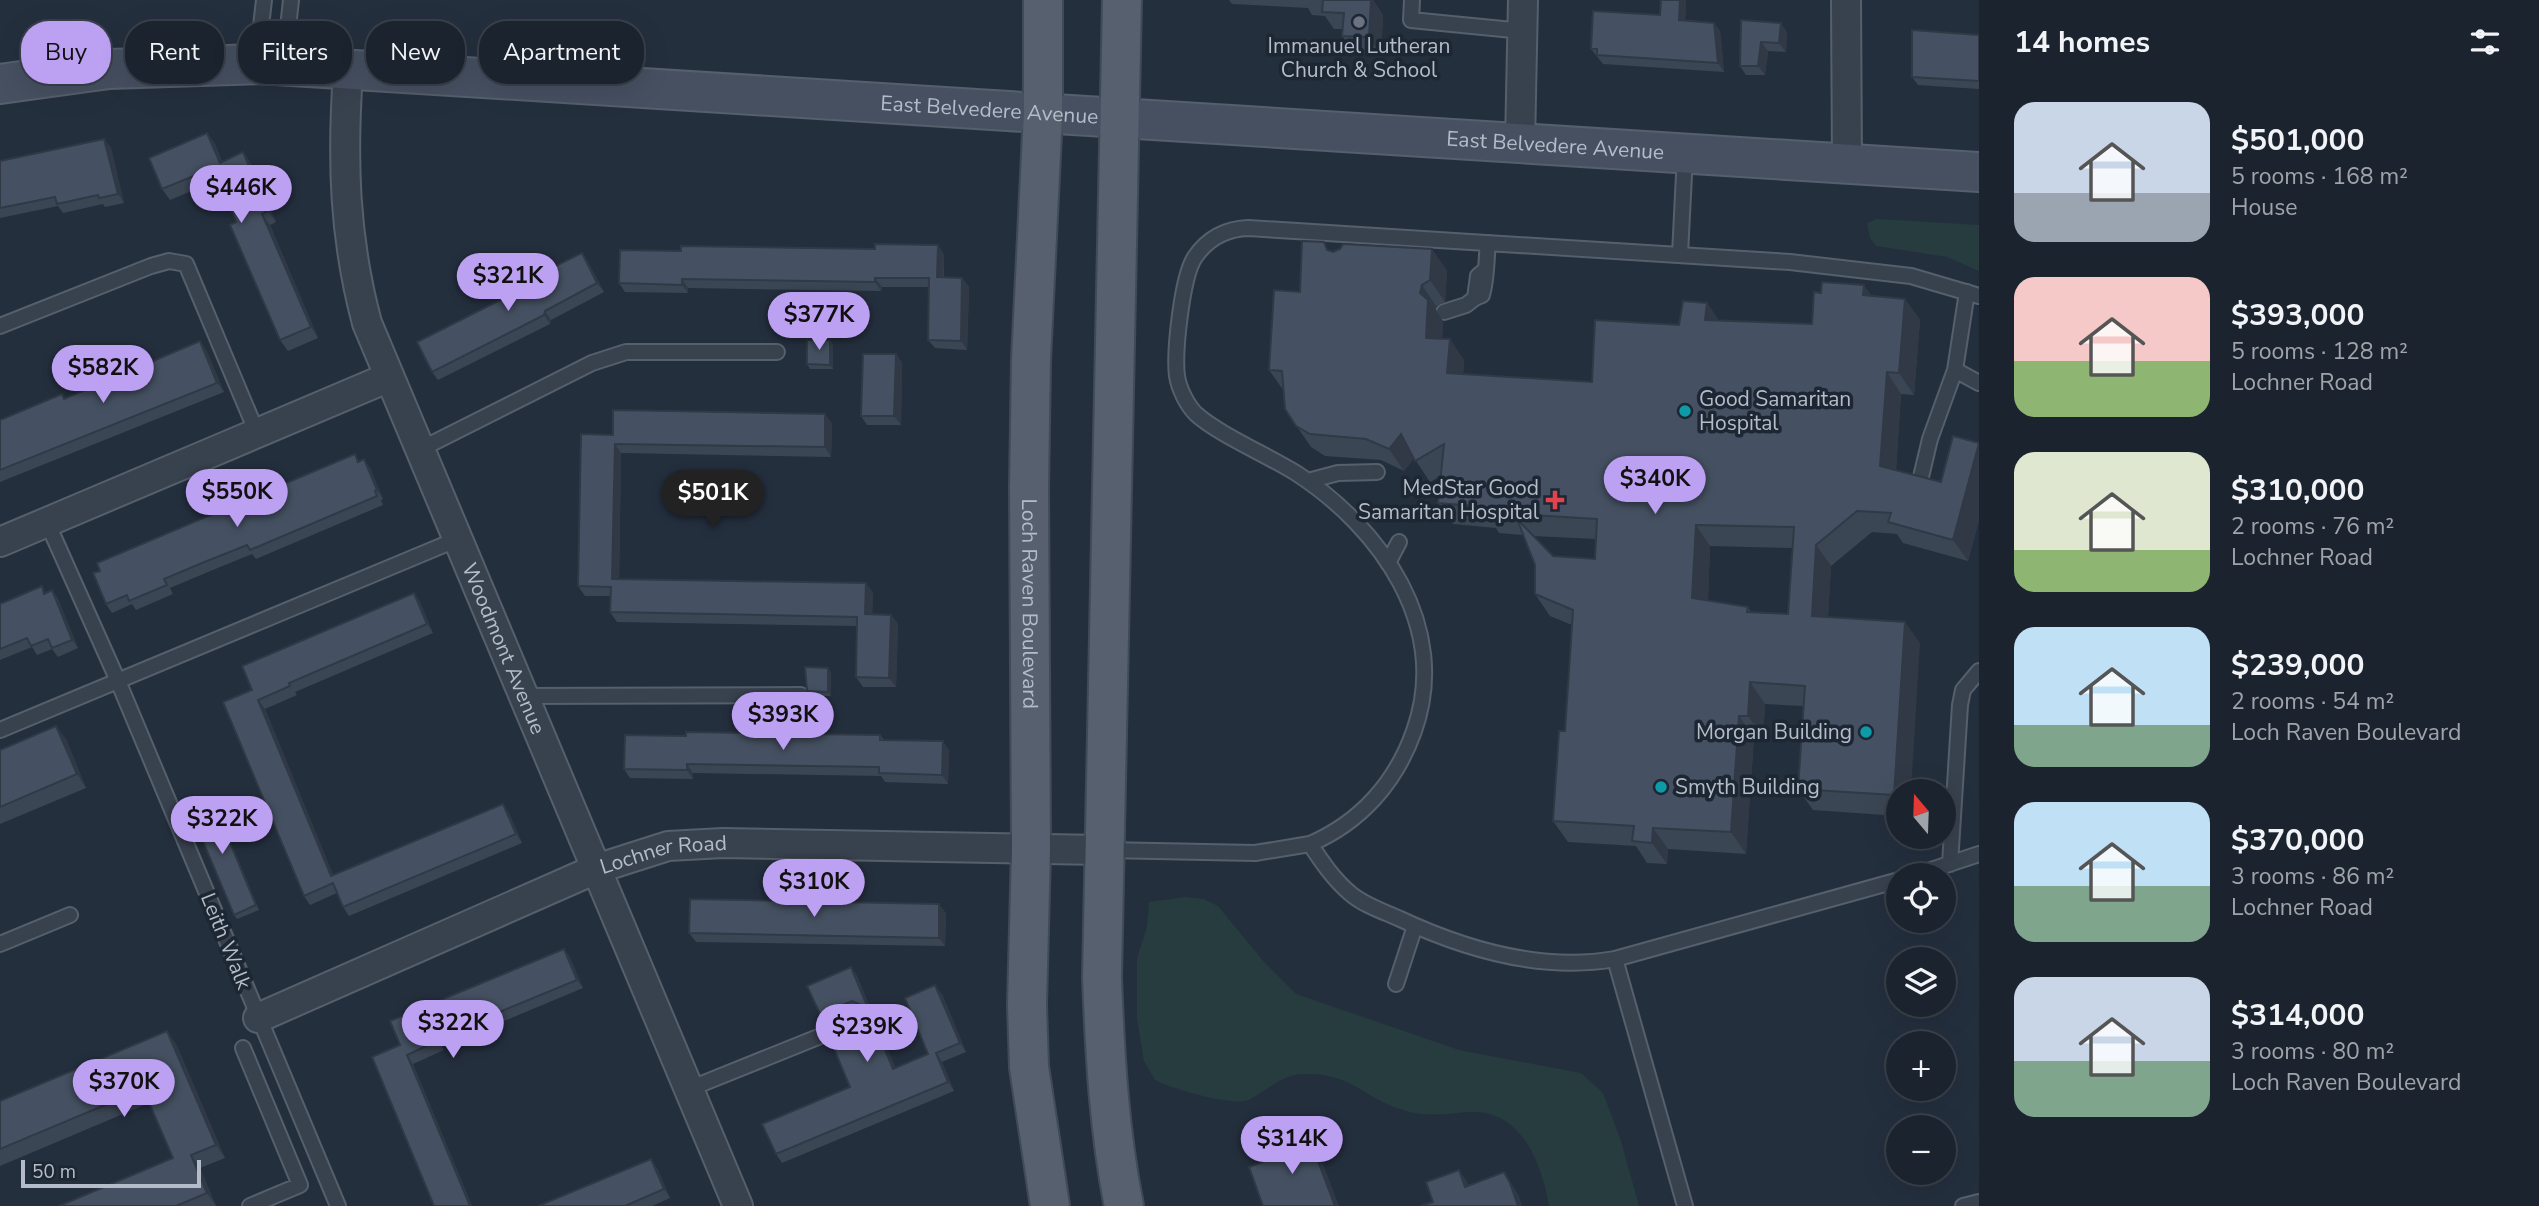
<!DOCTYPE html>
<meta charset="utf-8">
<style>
body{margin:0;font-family:"Nunito Sans",sans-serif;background:#282f3a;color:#f1f3f6;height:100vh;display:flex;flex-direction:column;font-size:26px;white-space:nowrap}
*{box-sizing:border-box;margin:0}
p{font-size:23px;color:#a0a4aa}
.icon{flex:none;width:38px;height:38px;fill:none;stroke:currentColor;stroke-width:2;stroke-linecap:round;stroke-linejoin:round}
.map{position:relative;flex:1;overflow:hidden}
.drawer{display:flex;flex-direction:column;background:#1b232e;width:560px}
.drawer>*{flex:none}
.top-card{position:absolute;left:21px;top:21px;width:665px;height:63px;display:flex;gap:14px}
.needle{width:46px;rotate:341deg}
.tools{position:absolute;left:1886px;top:779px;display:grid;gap:14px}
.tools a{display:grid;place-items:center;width:70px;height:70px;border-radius:50%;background:#1b232e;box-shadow:0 7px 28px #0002,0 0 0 2px #39404a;font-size:35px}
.scale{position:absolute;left:21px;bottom:18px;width:180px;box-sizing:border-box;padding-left:7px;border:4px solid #b4bcc9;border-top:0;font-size:19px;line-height:24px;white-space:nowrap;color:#b4bcc9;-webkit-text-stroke:5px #1d2633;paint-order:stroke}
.price{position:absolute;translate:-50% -60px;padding:0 16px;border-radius:24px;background:#bca0f2;color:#111;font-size:23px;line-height:46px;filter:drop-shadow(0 2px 4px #0008)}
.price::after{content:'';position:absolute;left:50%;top:42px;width:21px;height:16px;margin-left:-10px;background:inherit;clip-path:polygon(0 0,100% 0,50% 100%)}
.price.current{background:#222;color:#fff}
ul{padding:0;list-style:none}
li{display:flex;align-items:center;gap:21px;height:175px;padding:0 35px}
li span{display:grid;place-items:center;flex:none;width:196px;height:140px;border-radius:21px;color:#555}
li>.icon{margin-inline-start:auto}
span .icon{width:84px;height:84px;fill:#fffc;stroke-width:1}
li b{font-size:30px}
h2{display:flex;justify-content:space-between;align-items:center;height:84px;padding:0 35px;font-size:30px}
.pill{padding:0 24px;border-radius:28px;background:#1b232e;box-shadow:0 7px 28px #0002,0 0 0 2px #39404a;font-size:24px;line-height:63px}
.pill.current{background:#bca0f2;color:#111}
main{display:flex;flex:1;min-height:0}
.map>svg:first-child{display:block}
</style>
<main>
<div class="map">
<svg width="1979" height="1206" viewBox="0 0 1979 1206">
<rect width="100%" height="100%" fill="#242f3e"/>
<path fill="#263c3f" d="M1877,219L1979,225V271L1947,257L1876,246L1870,238L1867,223Z
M1185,897L1203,899L1218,906L1264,962L1296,994L1459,1050L1581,1073L1603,1093L1621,1141L1639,1206H1549C1542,1165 1522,1110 1472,1112C1449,1113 1425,1118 1403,1110C1363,1098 1352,1073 1305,1074C1281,1074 1268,1091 1248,1100C1234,1107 1169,1088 1155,1080L1144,1061L1137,1019V958L1147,927L1149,902Z"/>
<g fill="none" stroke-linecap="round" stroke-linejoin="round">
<defs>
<path id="lane" d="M1412,0L1411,20L1523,31
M257,61L264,0
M284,64L291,0
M1680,254L1685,155
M1484,271L1478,276L1475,298L1482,295C1487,278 1486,261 1488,243
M1444,312L1466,305L1475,298
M0,326L151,266L169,261L186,264L257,433
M1955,370L1979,383
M419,450L592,363L626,352H777
M1308,481L1338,473L1377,472
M1920,481L1930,439L1955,370L1967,292
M47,522L118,681L338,1206
M1388,563L1399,542
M522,696L801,695
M0,730L458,539
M1310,844C1361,822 1396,782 1414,731C1451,627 1381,528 1296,473C1269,456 1218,434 1196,414C1187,405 1179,389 1177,376C1174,352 1182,276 1195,257C1208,238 1225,229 1248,228L1790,262L1911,276L1979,296
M1106,850L1255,853L1310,844C1322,862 1334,880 1351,894C1364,905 1382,911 1398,918C1466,950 1541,972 1615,959L1899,880
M1950,864L1960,705L1963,690L1979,671
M1916,875L1979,854
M0,944L70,915
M1615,959L1685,1206
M1396,984L1415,926
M243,1048L300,1185L250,1206
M689,1089L843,1027
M1963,1206L1979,1202"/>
<g id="street">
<path d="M1846,0L1847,164"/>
<path id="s1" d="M348,72C342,160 344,237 367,323L738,1206"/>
<path d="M1520,144L1523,0"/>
<path d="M0,542L387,378"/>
<path id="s2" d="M258,1018L596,869L668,846L723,843L1102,850"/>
</g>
<g id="secondary">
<path id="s3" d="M0,84L109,69L260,64L1979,172"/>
</g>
<g id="primary">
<path id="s4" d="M1043,0V113L1031,360L1029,487L1031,850L1027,1005L1029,1067L1050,1206"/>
<path d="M1122,0L1102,978C1105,1055 1109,1131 1124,1206"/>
</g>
</defs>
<use href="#lane" stroke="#565f6c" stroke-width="18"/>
<use href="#street" stroke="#565f6c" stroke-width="32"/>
<use href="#secondary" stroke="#565f6c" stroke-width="42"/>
<use href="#primary" stroke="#414a57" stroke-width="42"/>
<use href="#lane" stroke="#38414e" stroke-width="14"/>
<use href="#street" stroke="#38414e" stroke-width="28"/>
<use href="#secondary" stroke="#465061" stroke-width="38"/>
<use href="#primary" stroke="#56606e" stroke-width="38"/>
</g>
<path fill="#3b4654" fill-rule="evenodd" d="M1229,0H1373L1383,15L1381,55L1354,53L1342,36V29H1334L1325,16L1312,15L1308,8L1232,4Z
M1661,0H1686L1685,21L1714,23L1720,31L1724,72L1603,64L1591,49L1660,15Z
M1741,20L1787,32L1786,52L1768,51L1765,75H1746L1740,66Z
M1979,35V89L1918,85L1912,77Z
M207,133L215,144L222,161L243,152L251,164L276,222L270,225L318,338L288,351L280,340L236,222L218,180L170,200L162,189Z
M104,139L111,148L124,203L105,207L103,204L63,213L58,206L0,218V161Z
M1330,251L1447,270L1445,302L1436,306V310L1443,321L1442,339L1464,360L1463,374L1592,382L1679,325L1707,303L1719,321L1812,324L1872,296L1905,299L1920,320L1914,395L1901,394L1896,470L1941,482L1979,443V520L1968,561L1903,543L1897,534L1872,532L1831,566L1828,617L1920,643L1899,791V816L1813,810L1798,789L1803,706L1765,704L1763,738L1754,737L1746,854L1668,849L1667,864L1647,863L1636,846L1568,842L1553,821L1565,731L1572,625L1550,616L1535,594V565L1523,535L1499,533L1496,528L1453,524L1438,503L1441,476L1430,482L1414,458L1404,471L1381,460L1325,456L1311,447L1285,409L1284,391L1269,370L1300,292ZM1533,536L1596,539L1595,559L1553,556ZM1710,546L1793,548L1788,614L1751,612L1748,607L1708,600Z
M582,253L588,262L604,292L551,320L550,324L438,380L432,372L528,286Z
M944,254V277L962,278L969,287L967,350L935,348L928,340L929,287H882L881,291L688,288V293L625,292L619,283Z
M830,340L833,344V369H810L807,364Z
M200,341L206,350L224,392L0,482V420L62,394L65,398Z
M896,354L902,363L901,425H867L861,416Z
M825,414L832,424L831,457L621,453L619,579L873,592L872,614L891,615L898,624L896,687H863L856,677L857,626L617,622L610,612V596H585L578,586L613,435Z
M360,461L370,468L383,499L381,500L383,505L256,559L252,554L208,572L170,588L173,594L136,610L132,604L112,613L106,604Z
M52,590L58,599L78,648L58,657L52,649L37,655L32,647L0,660V604L46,593Z
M414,593L420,602L433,633L295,692L297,695L265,709L333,875L509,813L522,843L349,916L343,907L337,893L310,905L304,896L252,690Z
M831,672V696H811L807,691Z
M880,735L884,740L949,750L948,784L885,782L881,776L693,773V779L630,778L624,769L686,736Z
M66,739L86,788L0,824V750Z
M214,802L259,910L237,919L234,915Z
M946,913L945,946L696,942L689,933Z
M564,949L570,958L583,988L442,1047L444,1050L413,1064L472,1206H434L400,1045Z
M851,967L857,976L895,1068L928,1054L942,994L966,1052L942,1062L954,1091L782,1163L776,1154L850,1087L859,1019L864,1012L858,1010L826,1023L820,1014Z
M176,1044L225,1158L200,1168L216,1206H59L173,1158L149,1103L0,1166V1101Z
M657,1168L670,1198L652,1206H538Z"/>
<path fill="#303945" d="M1371,0H1373L1383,15L1381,55L1369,37Z
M1680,0H1686L1685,29L1679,20Z
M1714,23L1720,31L1724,72L1718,63Z
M1781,23L1787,32L1786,52L1779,43Z
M1761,42L1768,51L1765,75L1758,66Z
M207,133L215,144L227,174L220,163Z
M104,139L111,148L124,203L118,194Z
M243,152L251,164L276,222L268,211Z
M262,214L270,225L318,338L311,327Z
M938,245L944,254L943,286L937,277Z
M1432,249L1447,270L1445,302L1430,280Z
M582,253L588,262L604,292L597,283Z
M875,278L882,287L881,291L875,282Z
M962,278L969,287L967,350L961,341Z
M682,279L688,288V293L682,285Z
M1422,285L1436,306V310L1443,321L1441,359L1426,338L1420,293Z
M1864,285L1879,306L1863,295Z
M1905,299L1920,320L1914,395L1899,373Z
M1707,303L1721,324L1705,320Z
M545,311L551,320L550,324L544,315Z
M1450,339L1464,360L1462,394L1447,373Z
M830,340L833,344V369L830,365Z
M200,341L206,350L224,392L217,383Z
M896,354L902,363L901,425L894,416Z
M1887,372L1901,394L1895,487L1880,466Z
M825,414L832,424L831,457L825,447Z
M1401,434L1416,455L1404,471L1389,449Z
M1979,443V520L1968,561L1953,540Z
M615,444L621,453L619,588L612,579Z
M364,459L370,468L383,499L377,490Z
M1696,525L1710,546L1707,619L1692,598Z
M1816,545L1831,566L1827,637L1812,616Z
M866,583L873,592L872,624L865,614Z
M52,590L58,599L78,648L72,640Z
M414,593L420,602L433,633L427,624Z
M891,615L898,624L896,687L889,678Z
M1905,622L1920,643L1911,791H1899V802L1894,795Z
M828,668L831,672V696L828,692Z
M1750,682L1765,704L1763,738L1748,716Z
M258,700L265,709L337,884L331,876Z
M1739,716L1754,737L1746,854L1731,832Z
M56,726L66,739L86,788L77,774Z
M943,741L949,750L948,784L942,775Z
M687,764L693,773V779L687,770Z
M211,797L214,802L259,910L256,905Z
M503,804L509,813L522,843L516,834Z
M1653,828L1668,849L1667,864L1652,843Z
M939,904L946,913L945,946L939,938Z
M564,949L570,958L583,988L577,980Z
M851,967L857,976L900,1078L893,1069Z
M935,985L942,994L966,1052L960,1043Z
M167,1031L176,1044L225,1158L216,1145Z
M936,1053L942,1062L954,1091L948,1082Z
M407,1055L413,1064L472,1206H470Z
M1307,1132L1316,1145L1339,1206H1335Z
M191,1155L200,1168L216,1206L207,1193Z
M651,1159L657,1168L670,1198L664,1189Z
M1459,1170L1468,1183L1474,1200L1465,1187Z
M1504,1172L1519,1196L1522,1206H1518Z"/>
<path fill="#455162" stroke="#303945" stroke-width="2" fill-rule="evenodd" d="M1323,0H1371L1369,37L1342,36L1344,13L1322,12Z
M1661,0H1680L1679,20L1714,23L1718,63L1597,55V49H1591L1593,11L1660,15Z
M1741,20L1781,23L1779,43L1761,42L1758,66H1740Z
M1912,30L1979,35V81L1912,77Z
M207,133L220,163L243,152L268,211L262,214L311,327L280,340L230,225L236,222L213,168L162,189L149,158Z
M104,139L118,194L99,198L98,195L57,204L55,197L0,208V161Z
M1302,241L1324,242L1327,250L1333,252L1340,249L1343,244L1432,249L1430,280L1422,285L1420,293L1428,300L1426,338L1450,339L1447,373L1592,382L1595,320L1679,325L1683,301L1707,303L1705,320L1812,324L1814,292L1821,293L1822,282L1864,285L1863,295L1905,299L1899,373L1887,372L1880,466L1941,482L1953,436L1979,443L1953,540L1888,522L1891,513L1857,511L1816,545L1812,616L1905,622L1894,795L1798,789L1805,686L1750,682L1748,716H1739L1731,832L1653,828L1652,843L1632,841L1634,826L1553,821L1559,731H1565L1573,610L1535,594V565L1517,519L1553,556L1595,559L1597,519L1484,512L1485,507L1438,503L1444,444L1415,461L1401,434L1389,449L1366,439L1310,434L1296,426L1285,409L1282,371L1269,370L1274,290L1300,292ZM1696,525L1794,527L1788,614L1747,612L1748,607L1692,598Z
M875,244L938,245L937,277L962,278L961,341L928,340L929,278H875V282L682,279V285L619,283L620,250L681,251V246L875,249Z
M582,253L597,283L545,311L544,315L432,372L417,342L528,286L525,281Z
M807,340H830V365L807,364Z
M200,341L217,383L0,470V420L62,394L64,399Z
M863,354H896L894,416H861Z
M613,410L825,414V447L615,444L612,579L866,583L865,614L891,615L889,678L856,677L857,617L610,612L611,587L578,586L581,434L613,435Z
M355,454L358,462L364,459L377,490L375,491L377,496L250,550L247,545L202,563L164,579L167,585L129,601L127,595L106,604L93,573L100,571L97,563Z
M42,586L44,594L52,590L72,640L52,648L48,639L31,646L27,638L0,649V604Z
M414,593L427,624L289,683L290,686L258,700L331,876L503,804L516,834L343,907L333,883L304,896L223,702L252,690L242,666Z
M805,667L828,668V692L807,691Z
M56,726L77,774L0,807V750Z
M686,732L880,735V740L943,741L942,775L879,773V767L687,764V770L624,769L625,735L686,736Z
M211,797L256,905L234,915L188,806Z
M690,899L939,904V938L689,933Z
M564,949L577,980L436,1038L437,1041L407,1055L470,1206H434L372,1057L400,1045L390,1021Z
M851,967L893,1069L928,1054L905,998L935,985L960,1043L936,1053L948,1082L776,1154L762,1124L850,1087L827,1032L859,1019L864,1012L863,1006L852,1001L820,1014L807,986Z
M167,1031L216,1145L191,1155L207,1193L176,1206H59L173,1158L143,1089L0,1149V1101Z
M1307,1132L1335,1206H1263L1249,1167L1271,1159L1266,1148Z
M651,1159L664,1189L625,1206H538Z
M1459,1170L1465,1187L1504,1172L1510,1183L1518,1206H1421L1433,1202L1426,1182Z"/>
<circle fill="#6b7280" stroke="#1d2633" stroke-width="2.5" cx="1359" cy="22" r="7"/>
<g fill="#0f9aa8" stroke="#1d2633" stroke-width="2.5">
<circle cx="1685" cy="411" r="7"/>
<circle cx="1866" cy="732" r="7"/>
<circle cx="1661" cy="787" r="7"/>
</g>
<path fill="#e0444e" stroke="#1d2633" stroke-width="2.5" d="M1551.5 489.5h7v7h7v7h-7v7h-7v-7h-7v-7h7z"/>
<g text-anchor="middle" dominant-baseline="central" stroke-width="7" stroke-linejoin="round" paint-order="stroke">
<g font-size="21" fill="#b4bcc9" stroke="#1d2633" text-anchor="start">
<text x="1359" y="46" text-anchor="middle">Immanuel Lutheran<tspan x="1359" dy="24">Church &amp; School</tspan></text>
<text x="1699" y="399">Good Samaritan<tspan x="1699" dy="24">Hospital</tspan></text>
<text x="1539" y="488" text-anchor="end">MedStar Good<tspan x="1539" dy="24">Samaritan Hospital</tspan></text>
<text x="1852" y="732" text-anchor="end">Morgan Building</text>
<text x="1675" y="787">Smyth Building</text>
</g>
<g font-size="21" fill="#b4bcc9" stroke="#1d2633">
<text stroke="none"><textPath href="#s3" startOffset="992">East Belvedere Avenue</textPath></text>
<text stroke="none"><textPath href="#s3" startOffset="1559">East Belvedere Avenue</textPath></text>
<text stroke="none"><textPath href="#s4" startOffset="604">Loch Raven Boulevard</textPath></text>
<text stroke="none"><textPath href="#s1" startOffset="606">Woodmont Avenue</textPath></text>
<text stroke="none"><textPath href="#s2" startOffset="439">Lochner Road</textPath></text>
<text transform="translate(226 941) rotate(68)">Leith Walk</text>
</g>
</g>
</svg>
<div class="tools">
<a><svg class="needle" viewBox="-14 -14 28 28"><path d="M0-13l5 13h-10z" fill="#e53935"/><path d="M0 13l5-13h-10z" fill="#a0a4aa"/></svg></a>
<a><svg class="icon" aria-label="locate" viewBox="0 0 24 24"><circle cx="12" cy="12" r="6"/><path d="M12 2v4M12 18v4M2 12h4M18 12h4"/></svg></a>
<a><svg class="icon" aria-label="layers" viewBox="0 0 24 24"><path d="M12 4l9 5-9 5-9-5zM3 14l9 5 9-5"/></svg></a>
<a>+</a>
<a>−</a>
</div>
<div class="scale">50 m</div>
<b class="price" style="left:241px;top:225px">$446K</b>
<b class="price" style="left:508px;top:313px">$321K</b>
<b class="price" style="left:819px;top:352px">$377K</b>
<b class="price" style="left:103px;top:405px">$582K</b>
<b class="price" style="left:1655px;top:516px">$340K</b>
<b class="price" style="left:237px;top:529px">$550K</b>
<b class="price current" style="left:713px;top:530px">$501K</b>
<b class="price" style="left:783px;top:752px">$393K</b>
<b class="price" style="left:222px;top:856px">$322K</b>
<b class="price" style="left:814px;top:919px">$310K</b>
<b class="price" style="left:453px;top:1060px">$322K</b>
<b class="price" style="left:867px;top:1064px">$239K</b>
<b class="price" style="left:124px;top:1119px">$370K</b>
<b class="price" style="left:1292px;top:1176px">$314K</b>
<div class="top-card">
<a class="pill current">Buy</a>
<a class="pill">Rent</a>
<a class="pill">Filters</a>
<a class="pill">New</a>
<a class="pill">Apartment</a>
</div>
</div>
<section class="drawer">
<h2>14 homes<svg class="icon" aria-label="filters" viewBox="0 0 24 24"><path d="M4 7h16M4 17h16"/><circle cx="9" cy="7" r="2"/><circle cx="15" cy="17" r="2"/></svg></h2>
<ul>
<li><span style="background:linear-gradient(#c9d6e8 65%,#9aa5b1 0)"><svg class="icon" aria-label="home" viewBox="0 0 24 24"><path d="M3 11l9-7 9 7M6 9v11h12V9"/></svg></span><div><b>$501,000</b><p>5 rooms · 168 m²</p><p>House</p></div></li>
<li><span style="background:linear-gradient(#f6c9c9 60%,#8fb573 0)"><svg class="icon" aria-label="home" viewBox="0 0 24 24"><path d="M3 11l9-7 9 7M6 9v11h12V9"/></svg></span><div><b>$393,000</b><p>5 rooms · 128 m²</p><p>Lochner Road</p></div></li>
<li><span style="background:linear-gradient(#dfe7d0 70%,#8fb573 0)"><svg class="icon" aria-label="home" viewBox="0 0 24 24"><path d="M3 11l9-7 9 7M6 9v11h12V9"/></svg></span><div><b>$310,000</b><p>2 rooms · 76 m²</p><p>Lochner Road</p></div></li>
<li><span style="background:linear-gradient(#bfe0f5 70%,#7fa58c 0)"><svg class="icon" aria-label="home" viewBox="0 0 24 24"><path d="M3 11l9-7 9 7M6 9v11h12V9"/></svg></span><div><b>$239,000</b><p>2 rooms · 54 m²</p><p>Loch Raven Boulevard</p></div></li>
<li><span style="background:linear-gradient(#bfe0f5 60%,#7fa58c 0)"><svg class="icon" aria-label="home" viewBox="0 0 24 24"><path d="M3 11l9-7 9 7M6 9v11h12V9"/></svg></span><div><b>$370,000</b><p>3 rooms · 86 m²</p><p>Lochner Road</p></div></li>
<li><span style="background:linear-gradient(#c9d6e8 60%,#7fa58c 0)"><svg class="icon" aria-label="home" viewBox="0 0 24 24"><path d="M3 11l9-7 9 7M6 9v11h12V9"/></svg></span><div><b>$314,000</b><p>3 rooms · 80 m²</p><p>Loch Raven Boulevard</p></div></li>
</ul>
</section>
</main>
